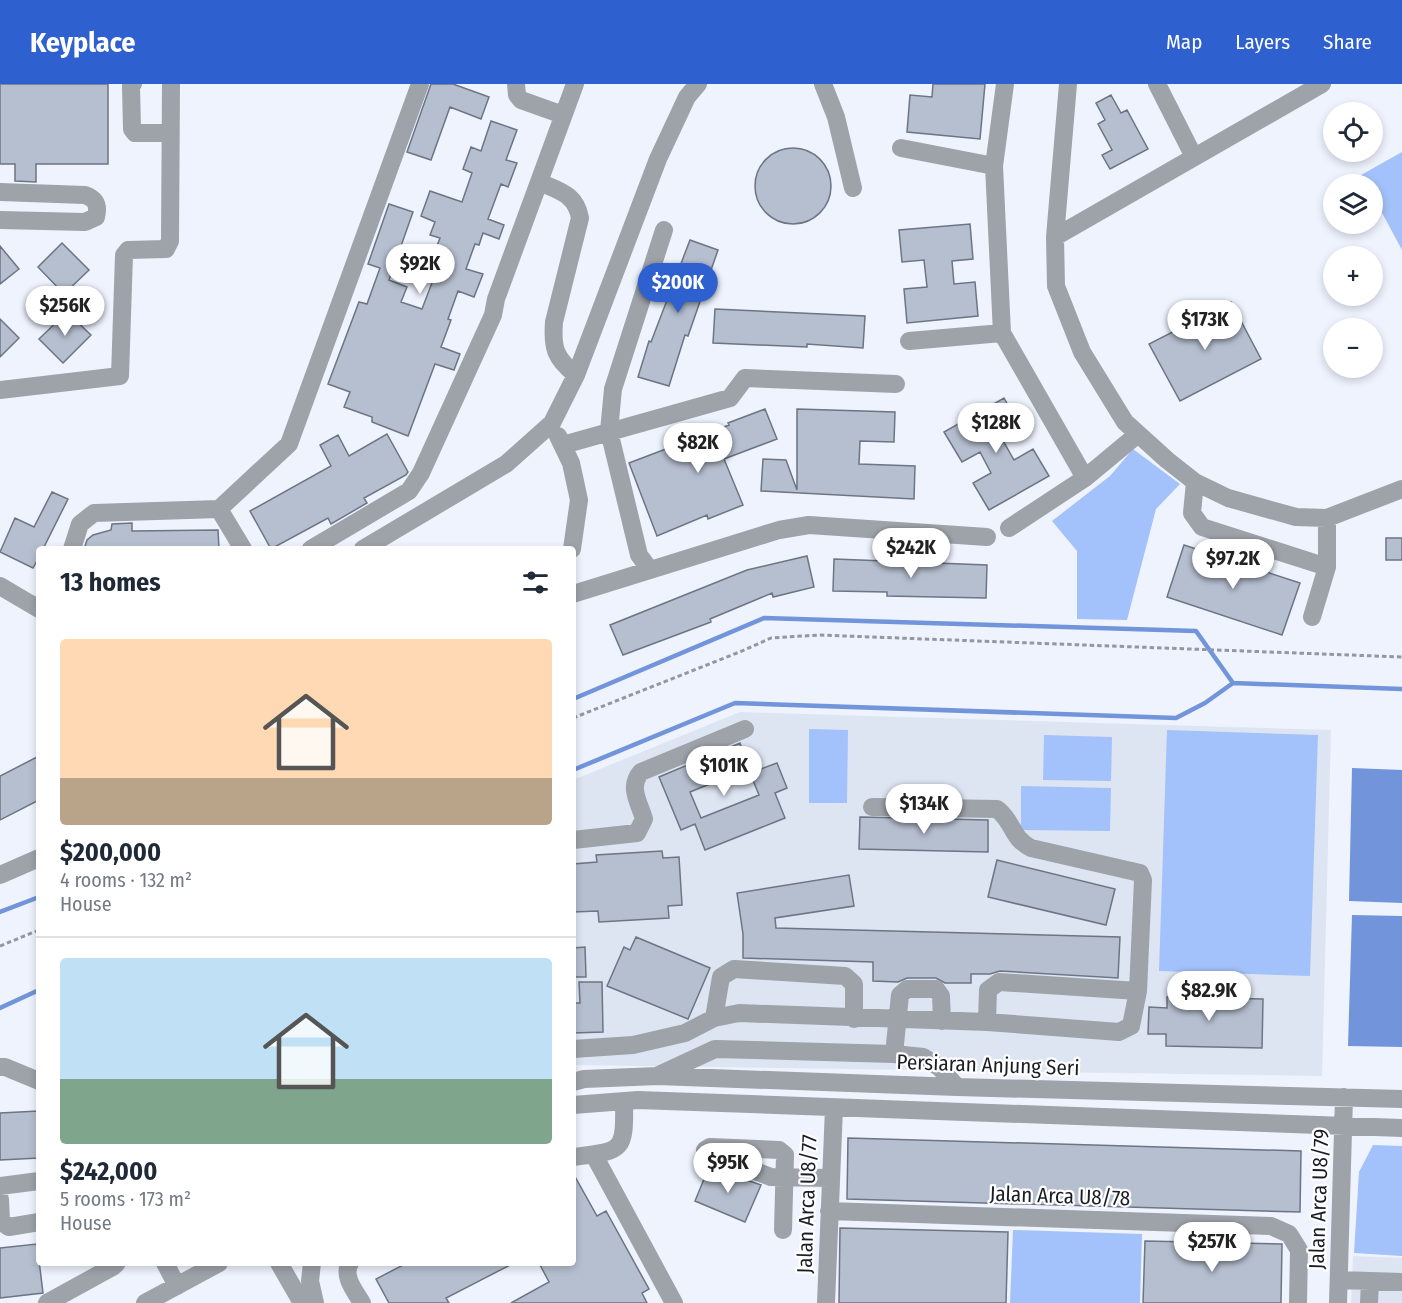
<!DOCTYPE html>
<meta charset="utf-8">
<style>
body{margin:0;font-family:"Fira Sans Condensed",sans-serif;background:#f6f6f7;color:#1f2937;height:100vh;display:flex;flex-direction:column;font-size:22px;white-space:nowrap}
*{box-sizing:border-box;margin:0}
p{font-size:20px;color:#747a83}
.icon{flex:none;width:33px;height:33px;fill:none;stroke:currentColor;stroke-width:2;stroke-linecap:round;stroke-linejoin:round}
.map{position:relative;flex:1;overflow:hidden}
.drawer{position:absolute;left:36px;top:462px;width:540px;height:720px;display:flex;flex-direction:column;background:#fff;border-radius:6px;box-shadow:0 3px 9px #0003}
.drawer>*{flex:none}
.tools{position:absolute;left:1323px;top:18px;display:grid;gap:12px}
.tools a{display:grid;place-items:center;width:60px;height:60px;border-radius:50%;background:#fff;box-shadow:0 3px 9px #0003;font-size:30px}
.price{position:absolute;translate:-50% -51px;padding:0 14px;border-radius:21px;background:#fff;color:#222;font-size:20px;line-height:39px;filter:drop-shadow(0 2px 3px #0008)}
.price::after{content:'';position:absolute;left:50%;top:36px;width:18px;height:14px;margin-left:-9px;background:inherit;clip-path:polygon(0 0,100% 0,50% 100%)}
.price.on{background:#2f60cf;color:#fff}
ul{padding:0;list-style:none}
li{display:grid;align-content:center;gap:12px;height:318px;padding:0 24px}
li+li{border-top:2px solid #e0e1e3}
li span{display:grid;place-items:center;height:186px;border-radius:6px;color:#555}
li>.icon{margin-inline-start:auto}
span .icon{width:108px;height:108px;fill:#fffc;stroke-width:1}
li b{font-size:26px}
h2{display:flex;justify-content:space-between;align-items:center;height:72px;padding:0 24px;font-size:26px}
header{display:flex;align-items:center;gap:36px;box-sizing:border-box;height:84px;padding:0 30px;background:#2f60cf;color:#fff}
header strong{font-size:28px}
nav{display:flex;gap:33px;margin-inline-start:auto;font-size:21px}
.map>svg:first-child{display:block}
</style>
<header>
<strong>Keyplace</strong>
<nav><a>Map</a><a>Layers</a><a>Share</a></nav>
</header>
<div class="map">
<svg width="1402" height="1219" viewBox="0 0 1402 1219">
<rect width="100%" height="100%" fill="#eef3fe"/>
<path fill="#dde5f2" d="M740,628L1331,646L1322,992L573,981V696Z
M1353,1172L1402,1174V1219H1351Z"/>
<path fill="#a3c1fa" d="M1402,68V166L1373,112L1372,100H1366L1361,91Z
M1133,365L1180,400L1156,425L1127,536L1077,535V467L1052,437L1110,392Z
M809,645L848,646L847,719H809Z
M1167,646L1318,651L1310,892L1159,887Z
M1044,651L1112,653L1111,697L1043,696Z
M1021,702L1111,704L1110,747L1021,746Z
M1373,1061L1402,1062V1172L1354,1169L1359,1088Z
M1013,1146L1142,1150L1140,1219H1010Z"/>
<path fill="#7194db" d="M1352,684L1402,686V819L1349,817Z
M1352,831L1402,832V963L1348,962Z"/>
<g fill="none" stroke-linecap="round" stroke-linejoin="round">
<path stroke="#7194db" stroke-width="4.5" d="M573,615L764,534L1196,547L1233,599
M573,686L735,619L1176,634L1205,619L1233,599L1402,605
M0,828L39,813
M0,924L39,906"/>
</g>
<path fill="#b6bfd0" stroke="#6c7584" stroke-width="1.5" d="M0,0H108V80H36V98L15,97V80H0Z
M431,0H453L489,13L481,35L450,23L431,76L407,68Z
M933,0H985L980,55L907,48L910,11L932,13Z
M1111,11L1121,29L1127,26L1148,65L1110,85L1102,71L1112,66L1098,40L1105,36L1096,19Z
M491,37L517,46L506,76L517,79L508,103L501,100L488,135L504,141L499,155L483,149L479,161L475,160L466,185L483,190L474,213L458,207L448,235L451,236L441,263L460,270L454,286L435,280L408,352L372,338V333L344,323L350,308L328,300L359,218L367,220L380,184L368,180L389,120L413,128L389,196L407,203L401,218L422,225L433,196L425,193L440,154L430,151L435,138L421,132L430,107L462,118L472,89L463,85L471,63L481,67Z
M755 102a38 38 0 1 1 76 0a38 38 0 1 1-76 0Z
M970,140L973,175L952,177L954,200L975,198L978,232L907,239L904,205L927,203L924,176L902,178L899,146Z
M690,156L718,166L688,252L685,251L669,302L638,293L649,257L651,258Z
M62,159L89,186L64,210L38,183Z
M0,162L19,185L0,200Z
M1231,218L1261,275L1180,317L1149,260Z
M715,225L865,232L863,264L807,260V263L713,259Z
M67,228L91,251L63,279L39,255Z
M0,235L19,254L0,273Z
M1004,314L1020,342L1001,353L1014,376L1033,365L1049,392L989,426L973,399L991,389L980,368L962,378L944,348Z
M765,325L777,355L724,375L743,421L708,435L707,431L657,452L629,379L729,341L728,339Z
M797,325L895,328L894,358L860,357L859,380L915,382L914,415L761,407L763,375L786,376L797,406Z
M387,350L408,388L406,391L364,414L367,419L331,440L328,434L271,465L250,427L331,382L320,361L338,351L349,372Z
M52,408L68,415L43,465H39V473L33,484L0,468L15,434L34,443Z
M132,439V447L218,446L219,465H84L87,456L93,451L111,446L112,440Z
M1386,454H1402V476H1386Z
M1184,461L1300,499L1282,551L1167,513Z
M807,472L814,503L773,513L772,509L710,535L711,538L623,571L610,541L747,486Z
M834,475L987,481L986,514L887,512V508L833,507Z
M740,659L749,684L690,708L701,734L759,711L750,689L777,679L787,704L775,709L785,734L705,766L695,740L681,746L659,693Z
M39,672V716L0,736V692Z
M860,733L988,736V768L859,765Z
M662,767L663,774L679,773L682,821L668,822L669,834L599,838L598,827L573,828V780L597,778L596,771Z
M997,776L1115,805L1106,841L988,813Z
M849,791L854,822L775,834L776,844L1120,853L1118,894L1000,887L990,890H971V899H945L936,894H907L898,898L873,897V878L743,874V850L737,809Z
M636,853L710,884L688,935L607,902L624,863L630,866Z
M585,863L586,893H573V864Z
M579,898H602L603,948L573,949V919H580Z
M1167,913L1263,915L1262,964L1166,962V950H1148L1149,923L1167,924Z
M38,1027L39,1074L0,1076V1029Z
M848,1054L1301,1067L1300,1128L847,1115Z
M709,1083L761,1101L745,1138L695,1117Z
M573,1089L597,1132L606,1127L649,1205L642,1209L647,1219H511L549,1198L539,1179H573Z
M840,1144L1008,1148L1006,1219H839Z
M1145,1157L1282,1160L1281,1219H1143Z
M37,1160L43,1209L0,1214V1164Z
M407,1179H514L446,1214L449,1219H389L376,1195Z"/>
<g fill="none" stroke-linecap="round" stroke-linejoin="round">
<path stroke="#9397a0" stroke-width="3" stroke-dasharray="4.5 3" stroke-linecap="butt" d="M573,634L742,567L771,554L819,551L1402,573
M0,862L39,846"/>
<path stroke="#9ea2a9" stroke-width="18" d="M133,0L131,2L132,45L135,49H170
M516,0L517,11L521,16L563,31
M823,0L836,33L853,104
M1005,0L994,82L1002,249L1085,394L1138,350
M1068,0L1055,153L1056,202L1082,268L1125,338L1167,376L1195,398L1228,414L1296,433L1327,434L1402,405
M1157,0L1194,73
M901,64L994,82
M539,98C559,107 576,110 580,134L554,238C552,264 555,274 576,291
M0,108L85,111C96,115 99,121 96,133L85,138L0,136
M1055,153L1322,0
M909,257L1002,249
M0,306L120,292L124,171L128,166L166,165L170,157L171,0
M558,352L571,379L579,416L572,465
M563,361L730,314L745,294L896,300
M1195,398L1192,429L1202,443L1327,483
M219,425L289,360L420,0
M1009,444L1085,394
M72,465L80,440L94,429L219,425L243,465
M311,465L409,407L421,389L493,231L496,215L575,0
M363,465L506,380L552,339L576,291L658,75L687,13L698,0
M650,486L639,471L609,347L613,305L664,146
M0,502L39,525
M573,510L779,446L809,441L987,453
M1312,533L1327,483V434
M573,756L637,749L644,735C639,718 628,703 641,688L745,645
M0,791L39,774
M714,934L721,893L734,885L845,892L854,900V935
M987,938L988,906L999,898L1138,907
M573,965L633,961L685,949L714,934L739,929L987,938L1119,948L1131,942L1138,907L1143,796L1140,789L1031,764C1011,754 1014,738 997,725L872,723
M894,970L900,911L907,905H936L941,912L942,937
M0,983H5L39,997
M659,991L715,965L894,970L923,973L939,983L957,1003
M573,998L584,995L658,992L957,1003L1402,1015
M573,1021L638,1016L1402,1044
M594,1071L674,1219
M573,1073C623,1067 625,1068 624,1017
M0,1102L39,1097
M0,1115L1,1138L9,1143L39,1138
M829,1127L1271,1142L1289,1150L1299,1166L1298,1219
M783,1146L785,1071L779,1066L710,1063L705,1066L707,1071L716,1072L771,1093L830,1094
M165,1179L177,1202
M279,1179L302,1219
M312,1179L310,1197L315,1219
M350,1179C342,1192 355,1207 362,1219
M1339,1196L1402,1198
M47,1219L114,1182L117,1179
M145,1219L219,1179
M826,1219L834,1024
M1338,1219L1344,1013
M1369,1219L1370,1197"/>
</g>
<g text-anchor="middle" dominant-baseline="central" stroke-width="4.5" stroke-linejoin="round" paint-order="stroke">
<g font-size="21" fill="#1a1e24" stroke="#fff">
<text transform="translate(988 981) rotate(2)">Persiaran Anjung Seri</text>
<text transform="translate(1060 1112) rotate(2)">Jalan Arca U8/78</text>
<text transform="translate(1319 1115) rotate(-88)">Jalan Arca U8/79</text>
<text transform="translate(807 1120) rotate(-88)">Jalan Arca U8/77</text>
</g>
</g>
</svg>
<div class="tools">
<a><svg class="icon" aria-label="locate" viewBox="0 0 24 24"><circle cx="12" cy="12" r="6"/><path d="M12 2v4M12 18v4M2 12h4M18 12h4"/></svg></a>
<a><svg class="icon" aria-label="layers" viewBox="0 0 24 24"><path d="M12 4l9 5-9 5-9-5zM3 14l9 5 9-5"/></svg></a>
<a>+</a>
<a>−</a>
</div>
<b class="price" style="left:420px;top:211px">$92K</b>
<b class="price on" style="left:678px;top:230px">$200K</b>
<b class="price" style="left:65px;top:253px">$256K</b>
<b class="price" style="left:1205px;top:267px">$173K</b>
<b class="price" style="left:996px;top:370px">$128K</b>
<b class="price" style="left:698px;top:390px">$82K</b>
<b class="price" style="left:911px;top:495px">$242K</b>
<b class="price" style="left:1233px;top:506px">$97.2K</b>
<b class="price" style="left:724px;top:713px">$101K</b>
<b class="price" style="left:924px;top:751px">$134K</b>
<b class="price" style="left:1209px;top:938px">$82.9K</b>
<b class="price" style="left:728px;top:1110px">$95K</b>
<b class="price" style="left:1212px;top:1189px">$257K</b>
<section class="drawer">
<h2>13 homes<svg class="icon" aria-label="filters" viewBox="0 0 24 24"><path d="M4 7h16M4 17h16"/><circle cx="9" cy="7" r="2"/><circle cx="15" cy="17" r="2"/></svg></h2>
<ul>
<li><span style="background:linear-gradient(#ffd9b3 75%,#b9a48a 0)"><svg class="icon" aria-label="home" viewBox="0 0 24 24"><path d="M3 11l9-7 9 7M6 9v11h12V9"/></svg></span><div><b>$200,000</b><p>4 rooms · 132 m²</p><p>House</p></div></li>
<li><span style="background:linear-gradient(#bfe0f5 65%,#7fa58c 0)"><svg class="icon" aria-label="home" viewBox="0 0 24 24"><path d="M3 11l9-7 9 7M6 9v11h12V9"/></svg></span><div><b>$242,000</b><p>5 rooms · 173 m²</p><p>House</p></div></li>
</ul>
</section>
</div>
